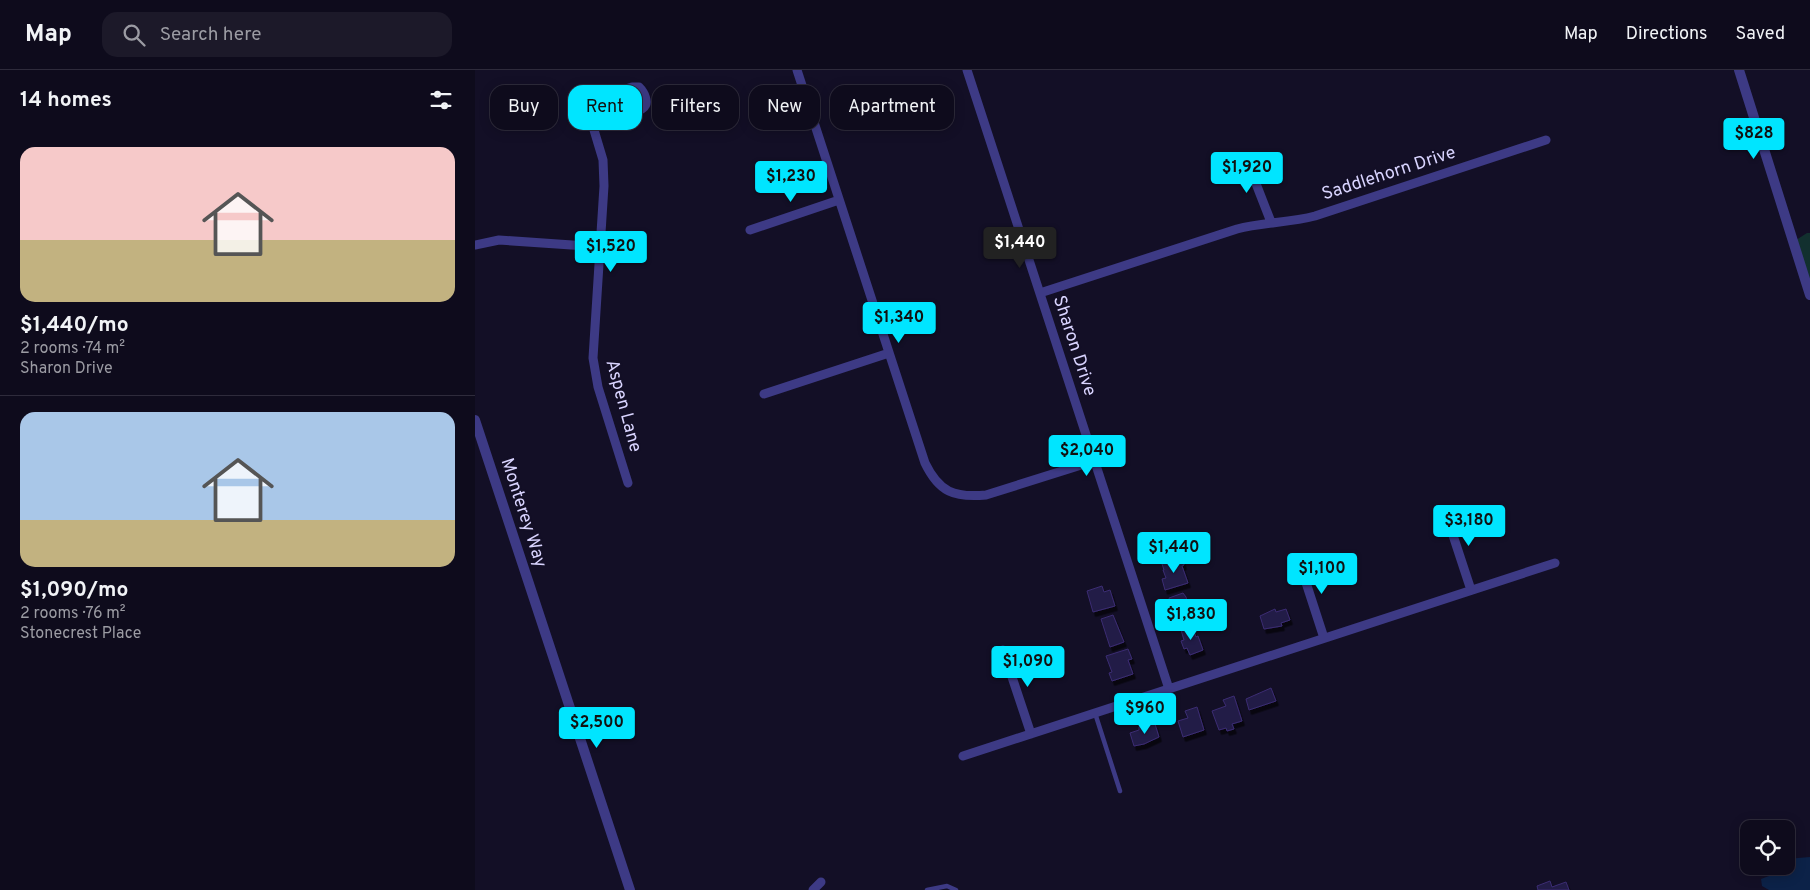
<!DOCTYPE html>
<meta charset="utf-8">
<style>
body{margin:0;font-family:Overpass,sans-serif;background:#1c1929;color:#f1f3f6;height:100vh;display:flex;flex-direction:column;font-size:19px;white-space:nowrap}
*{box-sizing:border-box;margin:0}
p{font-size:16px;color:#9b9ba3}
.icon{flex:none;width:28px;height:28px;fill:none;stroke:currentColor;stroke-width:2;stroke-linecap:round;stroke-linejoin:round}
.map{position:relative;flex:1;overflow:hidden}
.side{display:flex;flex-direction:column;background:#0e0b1c;width:475px}
.side>*{flex:none}
.guide{position:absolute;left:15px;top:15px;width:475px;height:45px;display:flex;gap:10px}
.fabs{position:absolute;left:1265px;top:750px;display:grid;gap:10px}
.fabs a{display:grid;place-items:center;width:55px;height:55px;border-radius:10px;background:#0e0b1c;box-shadow:0 2px 12px #0003,0 0 0 1px #2e2b3b;font-size:25px}
.price{position:absolute;translate:-50% -42px;padding:0 11px;border-radius:5px;background:#00e5ff;color:#111;font-size:16px;line-height:32px;filter:drop-shadow(0 1px 2px #0008)}
.price::after{content:'';position:absolute;left:50%;top:30px;width:15px;height:11px;margin-left:-8px;background:inherit;clip-path:polygon(0 0,100% 0,50% 100%)}
.price.selected{background:#222;color:#fff}
ul{padding:0;list-style:none}
li{display:grid;align-content:center;gap:10px;height:265px;padding:0 20px}
li+li{border-top:1px solid #2e2b3b}
li span{display:grid;place-items:center;height:155px;border-radius:15px;color:#555}
li>.icon{margin-inline-start:auto}
span .icon{width:90px;height:90px;fill:#fffc;stroke-width:1}
li b{font-size:21px}
h2{display:flex;justify-content:space-between;align-items:center;height:60px;padding:0 20px;font-size:21px}
.tag{padding:0 18px;border-radius:15px;background:#0e0b1c;box-shadow:0 2px 12px #0003,0 0 0 1px #2e2b3b;font-size:18px;line-height:45px}
.tag.selected{background:#00e5ff;color:#111}
header{display:flex;align-items:center;gap:30px;box-sizing:border-box;height:70px;padding:0 25px;background:#0e0b1c;border-bottom:1px solid #2e2b3b}
header strong{font-size:24px}
nav{display:flex;gap:28px;margin-inline-start:auto;font-size:18px}
.search{width:350px;height:45px;background:#1c1929;display:flex;align-items:center;gap:12px;box-sizing:border-box;padding:0 18px;border-radius:15px;color:#9b9ba3;font-size:19px}
main{display:flex;flex:1;min-height:0}
.map>svg:first-child{display:block}
</style>
<header>
<strong>Map</strong>
<div class="search"><svg class="icon" aria-label="search" viewBox="0 0 24 24"><circle cx="10" cy="10" r="6"/><path d="M15 15l6 6"/></svg>Search here</div>
<nav><a>Map</a><a>Directions</a><a>Saved</a></nav>
</header>
<main>
<section class="side">
<h2>14 homes<svg class="icon" aria-label="filters" viewBox="0 0 24 24"><path d="M4 7h16M4 17h16"/><circle cx="9" cy="7" r="2"/><circle cx="15" cy="17" r="2"/></svg></h2>
<ul>
<li><span style="background:linear-gradient(#f6c9c9 60%,#c2b280 0)"><svg class="icon" aria-label="home" viewBox="0 0 24 24"><path d="M3 11l9-7 9 7M6 9v11h12V9"/></svg></span><div><b>$1,440/mo</b><p>2 rooms · 74 m²</p><p>Sharon Drive</p></div></li>
<li><span style="background:linear-gradient(#a9c7e8 70%,#c2b280 0)"><svg class="icon" aria-label="home" viewBox="0 0 24 24"><path d="M3 11l9-7 9 7M6 9v11h12V9"/></svg></span><div><b>$1,090/mo</b><p>2 rooms · 76 m²</p><p>Stonecrest Place</p></div></li>
</ul>
</section>
<div class="map">
<svg width="1335" height="820" viewBox="0 0 1335 820">
<defs>
<filter id="shadow"><feDropShadow dx="2.5" dy="4.5" stdDeviation="0" flood-color="#0009"/></filter>
</defs>
<rect width="100%" height="100%" fill="#130f26"/>
<path fill="#12302f" d="M1332,163H1335V225L1318,172Z"/>
<path fill="#0c2248" d="M1335,787V820H1294L1287,816L1286,809L1294,806L1302,796H1311V789Z"/>
<path fill="#241b47" stroke="#3b2d73" filter="url(#shadow)" d="M707,488L709,495L707,496L713,513L690,520L687,509L691,508L688,500H689L687,494Z
M627,516L629,522L635,520L640,536L618,542L612,521Z
M708,523L711,527L716,548L703,552L700,543L698,544L694,528Z
M800,539L801,542L811,539L815,550L806,553L807,556L789,559L785,546Z
M638,545L649,572L635,577L626,549Z
M717,556L721,567L723,566L728,580L715,585L712,578L709,579L706,571L709,570L706,560Z
M653,579L657,589L653,590L658,604L637,611L634,603L637,602L631,586Z
M796,618L801,631L774,640L771,629Z
M759,626L767,651L757,654L759,659L752,661L751,658L744,660L737,641L751,636L748,630Z
M722,637L729,660L708,667L703,651L713,648L710,641Z
M680,654L684,667L669,674L659,676L655,663L664,660V657Z
M1075,811L1077,817L1091,812L1094,820H1063L1062,816Z"/>
<g fill="none" stroke-linecap="round" stroke-linejoin="round">
<path stroke="#2fb8b0" stroke-width="2" stroke-dasharray="2.5 4" stroke-linecap="butt" d="M604,376L603,380L605,386"/>
<path stroke="#3d3a85" stroke-width="4.5" d="M620,643L645,721
M452,820L472,816L481,820"/>
<path stroke="#3d3a85" stroke-width="9" d="M322,0L450,393C464,422 479,428 511,425L619,391
M492,0L694,619
M118,56C129,52 160,45 168,38C175,33 169,22 164,17H157L119,29L115,32L113,40L128,90L129,116L118,288L123,317L153,413
M771,88L796,152
M275,160L364,130
M0,175L24,170L126,177
M565,223L762,159C788,152 814,153 840,146L1071,70
M289,324L414,283
M970,441L996,520
M823,488L849,568
M528,580L556,664
M488,686L1080,493
M338,820L346,812"/>
<path stroke="#3d3a85" stroke-width="10" d="M1264,0L1335,225
M0,350L155,820"/>
</g>
<g text-anchor="middle" dominant-baseline="central" stroke-width="4" stroke-linejoin="round" paint-order="stroke">
<g font-size="18" fill="#d9d4ff" stroke="#130f26">
<text transform="translate(914 104) rotate(-18)">Saddlehorn Drive</text>
<text transform="translate(599 276) rotate(72)">Sharon Drive</text>
<text transform="translate(148 336) rotate(75)">Aspen Lane</text>
<text transform="translate(48 443) rotate(72)">Monterey Way</text>
</g>
</g>
</svg>
<div class="fabs">
<a><svg class="icon" aria-label="locate" viewBox="0 0 24 24"><circle cx="12" cy="12" r="6"/><path d="M12 2v4M12 18v4M2 12h4M18 12h4"/></svg></a>
</div>
<b class="price" style="left:1279px;top:90px">$828</b>
<b class="price" style="left:772px;top:124px">$1,920</b>
<b class="price" style="left:316px;top:133px">$1,230</b>
<b class="price selected" style="left:545px;top:199px">$1,440</b>
<b class="price" style="left:136px;top:203px">$1,520</b>
<b class="price" style="left:424px;top:274px">$1,340</b>
<b class="price" style="left:612px;top:407px">$2,040</b>
<b class="price" style="left:994px;top:477px">$3,180</b>
<b class="price" style="left:699px;top:504px">$1,440</b>
<b class="price" style="left:847px;top:525px">$1,100</b>
<b class="price" style="left:716px;top:571px">$1,830</b>
<b class="price" style="left:553px;top:618px">$1,090</b>
<b class="price" style="left:670px;top:665px">$960</b>
<b class="price" style="left:122px;top:679px">$2,500</b>
<div class="guide">
<a class="tag">Buy</a>
<a class="tag selected">Rent</a>
<a class="tag">Filters</a>
<a class="tag">New</a>
<a class="tag">Apartment</a>
</div>
</div>
</main>
